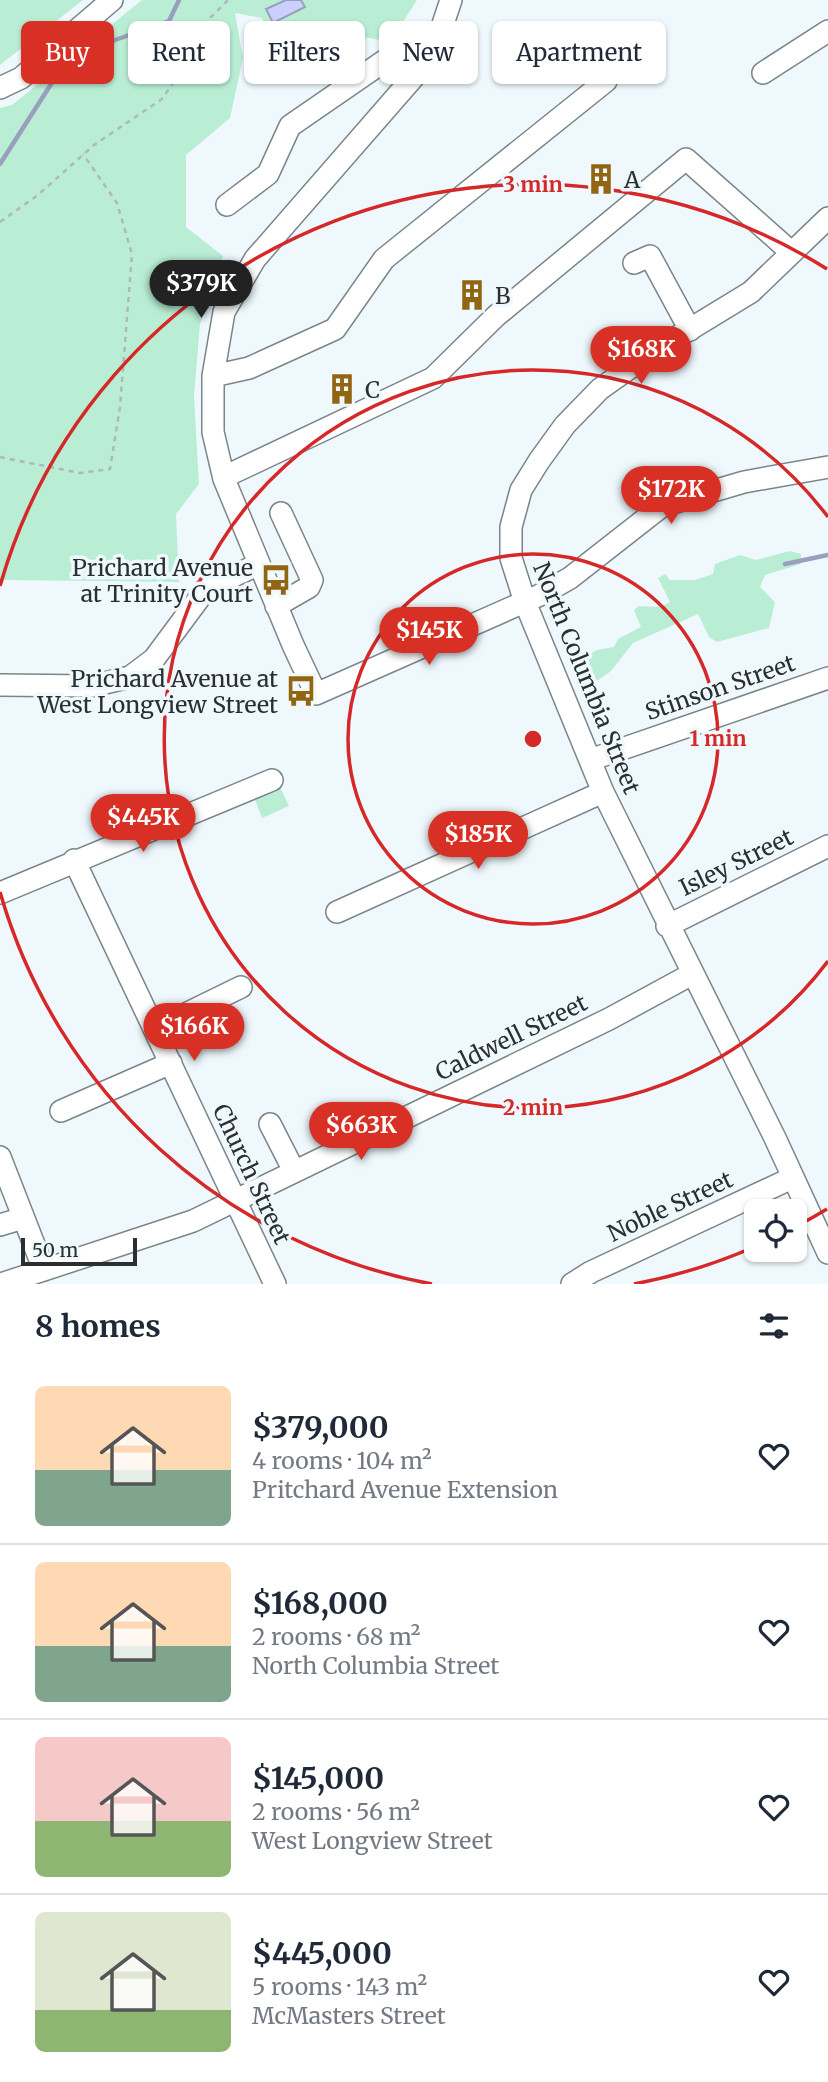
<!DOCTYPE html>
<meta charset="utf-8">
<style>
body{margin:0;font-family:Merriweather,serif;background:#f2f2f3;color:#1f2937;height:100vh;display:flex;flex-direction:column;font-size:26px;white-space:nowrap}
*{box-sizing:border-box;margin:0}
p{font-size:23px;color:#747a83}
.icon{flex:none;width:38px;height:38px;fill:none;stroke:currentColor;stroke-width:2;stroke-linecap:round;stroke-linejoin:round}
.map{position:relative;height:1284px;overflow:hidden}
.side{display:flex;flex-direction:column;background:#fff;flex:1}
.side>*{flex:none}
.hud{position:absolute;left:21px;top:21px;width:788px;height:63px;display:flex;gap:14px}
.tools{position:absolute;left:744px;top:1199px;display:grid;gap:14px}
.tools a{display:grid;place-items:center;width:63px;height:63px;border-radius:10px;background:#fff;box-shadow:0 2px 5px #0004;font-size:35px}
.scale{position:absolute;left:21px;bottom:18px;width:116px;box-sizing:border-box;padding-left:7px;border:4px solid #2b2f30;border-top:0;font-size:19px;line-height:24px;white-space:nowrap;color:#2b2f30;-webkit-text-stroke:5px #eff9fd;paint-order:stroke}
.price{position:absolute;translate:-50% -60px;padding:0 16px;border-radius:24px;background:#d93025;color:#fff;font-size:23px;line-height:46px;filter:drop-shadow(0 2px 4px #0008)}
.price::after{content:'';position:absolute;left:50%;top:42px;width:21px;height:16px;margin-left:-10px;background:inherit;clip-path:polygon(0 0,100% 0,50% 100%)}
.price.selected{background:#222;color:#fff}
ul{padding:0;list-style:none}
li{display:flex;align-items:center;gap:21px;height:175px;padding:0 35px}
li+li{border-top:2px solid #e0e1e3}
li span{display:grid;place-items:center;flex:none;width:196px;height:140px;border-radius:10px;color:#555}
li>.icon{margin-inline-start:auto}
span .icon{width:84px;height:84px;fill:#fffc;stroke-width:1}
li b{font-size:30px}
h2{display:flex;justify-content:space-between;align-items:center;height:84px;padding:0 35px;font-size:30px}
.chip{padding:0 24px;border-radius:10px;background:#fff;box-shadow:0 2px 5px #0004;font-size:24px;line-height:63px}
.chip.selected{background:#d93025;color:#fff}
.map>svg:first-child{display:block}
</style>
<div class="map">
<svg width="828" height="1284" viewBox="0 0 828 1284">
<rect width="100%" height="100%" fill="#eff9fd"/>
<path fill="#b9eed5" d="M0,0H83L0,65Z
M142,0H417L390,42L295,24L270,36L262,18L235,13L243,58L230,118L186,155V227L223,256L200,324L194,397L199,484L176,514L179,582L0,580V108L12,105Z
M790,551L801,554V564L765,575L760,587L775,602L769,628L717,642L709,637L698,614L633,643L611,671L597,681L580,674L571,663L597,650L614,647L618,639L641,627L634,610L639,606L660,607L670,602L658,578L665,574L670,580H695L713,574L715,564L740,555L756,560Z
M280,787L289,806L262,818L254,797Z"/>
<path fill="#cbcffb" stroke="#9b9fbe" stroke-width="2" d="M286,0H301L305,7L273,23L266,9Z"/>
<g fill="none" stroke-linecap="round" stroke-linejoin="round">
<path stroke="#9b9fbe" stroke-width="4.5" d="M0,164L62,67L115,40L169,21L179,0
M785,564L828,555"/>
<defs>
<path id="minor" d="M451,0L440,33L418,72L255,259L224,312L213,376V432L224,479L293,645L316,694L540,595L570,578L662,506L744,482L828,467
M763,73L828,31
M0,88L21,78L112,0
M227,205L268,174L290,126L422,35L440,33
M828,218L751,292L651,353L600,389L565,425L539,461L521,490L511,527V558L525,602L603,792L775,1138L828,1253
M634,263L650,256L690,330
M213,376L249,368L335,329L384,259L606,81
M224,477L433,378L496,316L686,159L791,252
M276,606L309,587L312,580L281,513
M0,685L92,686L130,677L154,659L206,589L259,564
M590,760L828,678
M74,860L275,1284
M0,893L272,780
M337,912L603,792
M667,926L828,846
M155,1029L241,987
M61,1111L171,1063
M270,1124L294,1171
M0,1157L44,1270
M0,1225L23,1218
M1,1284L193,1221L609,1019L692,974
M572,1284L591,1272L792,1178"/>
</defs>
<use href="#minor" stroke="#7b8588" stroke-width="24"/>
<path stroke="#afb7ba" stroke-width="2.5" stroke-dasharray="5 5" stroke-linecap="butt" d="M0,222L38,195L94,145L162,99L175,80L189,39L228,0
M0,457L80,473L110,469L120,407L132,254L117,203L83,154"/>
<use href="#minor" stroke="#fff" stroke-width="21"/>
</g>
<g fill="none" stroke="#d62828" stroke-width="3.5">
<circle cx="533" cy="739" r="185"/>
<path d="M828 961A369 369 0 1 1 828 517"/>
<path d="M827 1209A554 554 0 0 1 797 1226M754 1247A554 554 0 0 1 634 1284M432 1284A554 554 0 0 1 0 892M0 586A554 554 0 0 1 827 269"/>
</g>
<defs>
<symbol id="building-bare" viewBox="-9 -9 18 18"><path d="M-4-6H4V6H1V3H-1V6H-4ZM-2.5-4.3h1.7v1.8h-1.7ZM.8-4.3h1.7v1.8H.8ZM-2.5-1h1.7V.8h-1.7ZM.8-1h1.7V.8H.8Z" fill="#926510" stroke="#eff9fd" stroke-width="2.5" paint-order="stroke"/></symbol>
<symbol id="bus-bare" viewBox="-9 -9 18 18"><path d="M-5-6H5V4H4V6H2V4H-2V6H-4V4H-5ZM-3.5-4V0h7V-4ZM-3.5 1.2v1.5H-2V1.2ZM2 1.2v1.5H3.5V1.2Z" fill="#926510" stroke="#eff9fd" stroke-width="2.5" paint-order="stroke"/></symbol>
</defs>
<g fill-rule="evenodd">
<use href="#building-bare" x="579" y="157" width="44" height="44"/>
<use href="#building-bare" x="450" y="273" width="44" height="44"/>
<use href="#building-bare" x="320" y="367" width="44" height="44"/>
<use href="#bus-bare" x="254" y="558" width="44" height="44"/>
<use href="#bus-bare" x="279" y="669" width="44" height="44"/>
</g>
<g text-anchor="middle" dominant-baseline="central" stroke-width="7" stroke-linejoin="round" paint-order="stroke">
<g font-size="23" fill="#2b2f30" stroke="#eff9fd" text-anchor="start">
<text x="624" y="179">A</text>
<text x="495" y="295">B</text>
<text x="365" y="389">C</text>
<text x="253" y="567" text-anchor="end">Prichard Avenue<tspan x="253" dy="26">at Trinity Court</tspan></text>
<text x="278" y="678" text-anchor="end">Prichard Avenue at<tspan x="278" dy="26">West Longview Street</tspan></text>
</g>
<g font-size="23" fill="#2b2f30" stroke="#eff9fd">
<text transform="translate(587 678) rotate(68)">North Columbia Street</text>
<text transform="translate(720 687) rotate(-19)">Stinson Street</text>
<text transform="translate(736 862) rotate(-26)">Isley Street</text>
<text transform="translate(511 1037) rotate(-26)">Caldwell Street</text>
<text transform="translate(252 1174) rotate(65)">Church Street</text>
<text transform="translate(670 1206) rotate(-25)">Noble Street</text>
</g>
</g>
<circle cx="533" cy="739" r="10" fill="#d62828" stroke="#eff9fd" stroke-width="3.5"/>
<g font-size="21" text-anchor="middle" font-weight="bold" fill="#d62828" stroke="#eff9fd" stroke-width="7" stroke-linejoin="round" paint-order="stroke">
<text x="533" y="192">3 min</text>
<text x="718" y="746">1 min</text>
<text x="533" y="1115">2 min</text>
</g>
</svg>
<div class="tools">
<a><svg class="icon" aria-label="locate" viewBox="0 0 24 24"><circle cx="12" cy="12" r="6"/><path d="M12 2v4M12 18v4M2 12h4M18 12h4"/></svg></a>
</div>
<div class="scale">50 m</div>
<b class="price selected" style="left:201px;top:320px">$379K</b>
<b class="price" style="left:641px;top:386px">$168K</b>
<b class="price" style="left:671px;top:526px">$172K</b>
<b class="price" style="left:429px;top:667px">$145K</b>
<b class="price" style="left:143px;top:854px">$445K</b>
<b class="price" style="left:478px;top:871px">$185K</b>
<b class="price" style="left:194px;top:1063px">$166K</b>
<b class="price" style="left:361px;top:1162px">$663K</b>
<div class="hud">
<a class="chip selected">Buy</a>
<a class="chip">Rent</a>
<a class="chip">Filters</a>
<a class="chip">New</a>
<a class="chip">Apartment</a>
</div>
</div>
<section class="side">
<h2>8 homes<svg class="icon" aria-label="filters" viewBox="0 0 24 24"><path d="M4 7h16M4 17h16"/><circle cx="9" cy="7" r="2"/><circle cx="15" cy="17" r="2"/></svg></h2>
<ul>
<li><span style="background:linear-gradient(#ffd9b3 60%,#7fa58c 0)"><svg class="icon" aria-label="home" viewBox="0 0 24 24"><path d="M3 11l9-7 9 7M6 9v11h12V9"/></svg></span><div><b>$379,000</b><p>4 rooms · 104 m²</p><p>Pritchard Avenue Extension</p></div><svg class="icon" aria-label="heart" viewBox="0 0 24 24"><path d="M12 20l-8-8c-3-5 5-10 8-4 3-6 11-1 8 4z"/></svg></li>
<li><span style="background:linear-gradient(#ffd9b3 60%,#7fa58c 0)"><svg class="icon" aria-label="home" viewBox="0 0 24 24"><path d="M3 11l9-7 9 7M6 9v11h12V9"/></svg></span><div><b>$168,000</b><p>2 rooms · 68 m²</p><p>North Columbia Street</p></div><svg class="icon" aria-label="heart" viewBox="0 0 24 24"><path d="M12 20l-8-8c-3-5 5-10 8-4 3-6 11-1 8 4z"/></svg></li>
<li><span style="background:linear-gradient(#f6c9c9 60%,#8fb573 0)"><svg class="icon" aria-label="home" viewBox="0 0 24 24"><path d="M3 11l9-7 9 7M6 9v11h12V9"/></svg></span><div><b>$145,000</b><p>2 rooms · 56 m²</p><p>West Longview Street</p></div><svg class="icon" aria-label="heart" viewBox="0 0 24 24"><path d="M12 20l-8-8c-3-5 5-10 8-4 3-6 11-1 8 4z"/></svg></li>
<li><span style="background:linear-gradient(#dfe7d0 70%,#8fb573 0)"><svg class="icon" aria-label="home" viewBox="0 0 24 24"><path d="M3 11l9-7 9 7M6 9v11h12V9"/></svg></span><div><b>$445,000</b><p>5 rooms · 143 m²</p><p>McMasters Street</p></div><svg class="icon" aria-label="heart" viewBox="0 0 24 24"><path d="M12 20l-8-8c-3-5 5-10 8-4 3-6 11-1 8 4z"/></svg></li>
</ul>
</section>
